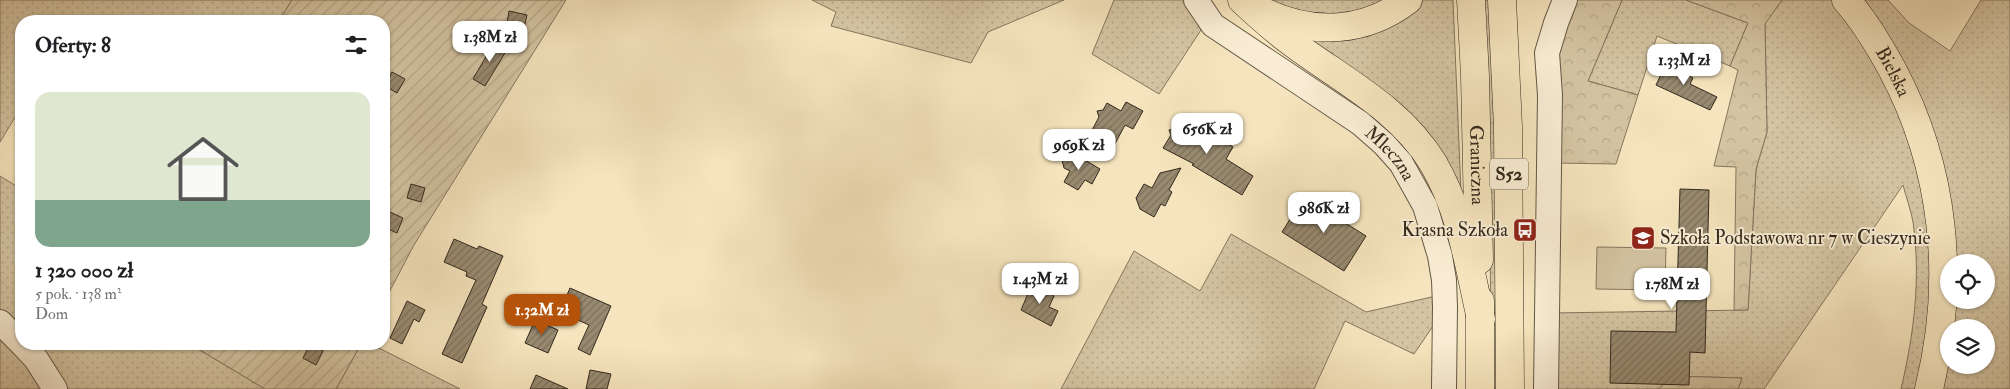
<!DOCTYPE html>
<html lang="pl">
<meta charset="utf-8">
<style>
body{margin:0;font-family:"IM FELL Double Pica",serif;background:#f6f6f6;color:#202124;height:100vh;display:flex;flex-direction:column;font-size:19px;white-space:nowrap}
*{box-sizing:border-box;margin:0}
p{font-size:16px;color:#757577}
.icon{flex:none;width:28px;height:28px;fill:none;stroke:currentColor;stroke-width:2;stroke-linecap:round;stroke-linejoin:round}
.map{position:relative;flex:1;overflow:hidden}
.details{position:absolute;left:15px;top:15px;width:375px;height:335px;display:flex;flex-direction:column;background:#fff;border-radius:20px;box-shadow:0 1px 4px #0004}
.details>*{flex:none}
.controls{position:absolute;left:1940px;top:254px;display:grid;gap:10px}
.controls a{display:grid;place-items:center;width:55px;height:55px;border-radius:50%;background:#fff;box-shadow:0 1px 4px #0004;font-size:25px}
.price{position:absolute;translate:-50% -42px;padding:0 11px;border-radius:10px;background:#fff;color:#222;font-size:16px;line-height:32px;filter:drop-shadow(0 1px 2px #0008)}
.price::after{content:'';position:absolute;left:50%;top:30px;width:15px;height:11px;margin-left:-8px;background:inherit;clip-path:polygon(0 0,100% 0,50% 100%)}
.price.on{background:#b45309;color:#fff}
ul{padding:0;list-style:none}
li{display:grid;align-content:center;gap:10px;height:265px;padding:0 20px}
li+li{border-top:1px solid #e0e0e0}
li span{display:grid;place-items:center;height:155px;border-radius:15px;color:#555}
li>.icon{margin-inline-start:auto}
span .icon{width:90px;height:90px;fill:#fffc;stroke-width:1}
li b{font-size:21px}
h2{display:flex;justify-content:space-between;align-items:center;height:60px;padding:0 20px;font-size:21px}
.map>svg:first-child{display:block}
</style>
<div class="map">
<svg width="2010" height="389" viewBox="0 0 2010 389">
<defs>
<pattern id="grass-dots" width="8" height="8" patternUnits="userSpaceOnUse" patternTransform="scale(1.25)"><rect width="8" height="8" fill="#d4c4a2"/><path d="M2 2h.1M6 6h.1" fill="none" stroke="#b6a88b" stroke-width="1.8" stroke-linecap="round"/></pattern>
<pattern id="forest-crowns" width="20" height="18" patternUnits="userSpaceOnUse" patternTransform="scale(1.25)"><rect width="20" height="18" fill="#d4c4a2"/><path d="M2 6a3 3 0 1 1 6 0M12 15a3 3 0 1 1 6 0" fill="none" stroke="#b6a88b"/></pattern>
<pattern id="garden-furrows" width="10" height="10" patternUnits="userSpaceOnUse" patternTransform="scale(1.25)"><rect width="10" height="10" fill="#d4c4a2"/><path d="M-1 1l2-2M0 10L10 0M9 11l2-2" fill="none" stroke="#b6a88b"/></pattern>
<pattern id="building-hatch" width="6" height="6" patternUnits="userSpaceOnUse" patternTransform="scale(1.25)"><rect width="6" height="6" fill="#988a70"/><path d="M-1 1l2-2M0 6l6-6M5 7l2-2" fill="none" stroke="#7d715b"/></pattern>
</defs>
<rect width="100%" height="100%" fill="#f5e4bd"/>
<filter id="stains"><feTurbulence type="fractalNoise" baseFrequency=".004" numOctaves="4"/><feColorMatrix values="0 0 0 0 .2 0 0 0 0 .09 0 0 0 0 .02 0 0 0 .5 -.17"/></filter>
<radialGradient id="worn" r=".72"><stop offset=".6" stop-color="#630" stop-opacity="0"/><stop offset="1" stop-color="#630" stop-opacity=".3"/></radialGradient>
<path fill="url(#grass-dots)" stroke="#84765f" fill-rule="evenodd" d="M0,0H292L279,21H21V109H20L0,142Z
M812,0H1064L988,32L971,63L831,26L836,12Z
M1114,0H1184L1201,30L1159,94L1092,54Z
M1265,0H1391L1361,13L1301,15Z
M1422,0H1453L1461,193L1297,35L1415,7Z
M1483,0H1492L1500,389H1491L1490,208Z
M1622,0H1686L1748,23L1730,66L1657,36L1638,95L1588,81Z
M1782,0H1834L1869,47L1919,160L1935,293L1918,389H1901C1914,334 1921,278 1913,222C1911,210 1906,197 1903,185L1764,389H1738L1742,378L1671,376L1659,389H1554L1551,313L1748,310L1756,169L1767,132L1765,23Z
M1858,0H1888L1909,23L1950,51L1981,0H2010V389H1938L1952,300H1986V262H1951L1943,163L1918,108ZM1949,328H1986V365H1949Z
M0,176L21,189V330L0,311Z
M1231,234L1366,312L1436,296L1435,323L1414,354L1345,321L1314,389H1061L1134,251L1200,291Z
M0,333L47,389H0Z
M33,344H190L265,389H66Z
M361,344H371L460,389H336Z"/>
<path fill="url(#forest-crowns)" stroke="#84765f" d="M1575,0H1622L1588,81L1638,95L1616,164L1553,163L1557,50Z
M1686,0H1782L1765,24L1767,132L1756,169L1748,310H1734L1736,167L1714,166L1738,70L1730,66L1748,23Z
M1671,376L1742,378L1738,389H1659Z"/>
<path fill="url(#garden-furrows)" stroke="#84765f" d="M292,0H566L414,245L384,302V21H279Z
M190,344H361L336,389H265Z"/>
<path fill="#d4c4a2" stroke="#84765f" d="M1597,247L1666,248L1665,290L1596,289Z"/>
<path fill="url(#building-hatch)" stroke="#33281c" d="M509,11L527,15L524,28L507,24Z
M495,41L508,48L485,86L473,79Z
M1667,62L1689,73L1688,75L1693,78L1690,84L1717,97L1710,110L1656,85Z
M392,72L405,79L397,93L385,86Z
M1126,102L1143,111L1133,129L1125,125L1109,155L1105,142L1090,134L1099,117L1097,111L1103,110L1107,103L1121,111Z
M1180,119L1233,147L1226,159L1253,176L1242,195L1192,165L1194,164L1163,148L1171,135L1169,130L1174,129Z
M1073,153L1100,169L1092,184L1085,180L1078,190L1064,182L1070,171L1064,168L1062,160L1065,155Z
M1181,168L1169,190L1172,192L1165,206L1161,204L1154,217L1140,209L1136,198L1144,184L1152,188L1160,173Z
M411,184L425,188L421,202L407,198Z
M1680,189L1709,190L1705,353L1690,352L1689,385L1610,383L1611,331L1676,332Z
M1304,197L1366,236L1344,271L1282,232Z
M390,212L403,218L397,233L384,227Z
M454,239L477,249L479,246L503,256L482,304L487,307L462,363L442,354L476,280L466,276L467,272L444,262Z
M1032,284L1040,288L1047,286L1049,293L1054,296L1049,307L1058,311L1051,326L1021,310Z
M570,288L611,306L590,355L578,349L589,325L560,312Z
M407,301L425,310L419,322L414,319L402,344L390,338Z
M535,320L558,330L548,353L525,343Z
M310,344L323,351L316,365L303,358Z
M590,370L611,374L607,389H586Z
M536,375L568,389H530Z"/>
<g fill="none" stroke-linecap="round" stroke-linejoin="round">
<defs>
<g id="minor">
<path id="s1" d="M1196,0L1213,25L1360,123L1384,144L1401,163L1425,206L1440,256L1444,280L1445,307L1444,389"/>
<path d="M0,322L21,343"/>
<path d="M22,344L36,359L55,389"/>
<path d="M1546,389L1550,95L1547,53L1556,23L1565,0"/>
</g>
<g id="major">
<path id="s2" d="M1846,0C1865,21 1879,45 1892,69C1945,168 1956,281 1929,389"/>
</g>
<g id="highway">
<path d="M1242,0C1258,15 1274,29 1291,42C1340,79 1400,108 1433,163C1461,210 1469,266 1481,319"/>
<path id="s3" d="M1471,0L1475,76L1479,260"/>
<path d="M1502,0L1508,127L1510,389"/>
<path d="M1266,13C1314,35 1365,33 1408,0"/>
<path d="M1480,301V389"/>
</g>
</defs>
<use href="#minor" stroke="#645744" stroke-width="26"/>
<use href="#major" stroke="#33281c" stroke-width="29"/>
<use href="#highway" stroke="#33281c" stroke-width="29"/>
<use href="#minor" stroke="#f8edd4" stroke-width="24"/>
<use href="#major" stroke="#f5e4bd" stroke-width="28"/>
<use href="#highway" stroke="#f5e4bd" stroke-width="28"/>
</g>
<defs>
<symbol id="bus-square" viewBox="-11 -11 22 22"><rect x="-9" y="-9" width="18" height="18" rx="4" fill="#8f2418" stroke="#f8edd4"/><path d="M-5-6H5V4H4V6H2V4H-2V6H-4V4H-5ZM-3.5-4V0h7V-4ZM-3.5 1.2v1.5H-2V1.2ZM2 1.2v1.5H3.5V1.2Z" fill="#fff"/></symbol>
<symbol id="school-square" viewBox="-11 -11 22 22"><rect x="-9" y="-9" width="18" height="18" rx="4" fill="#8f2418" stroke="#f8edd4"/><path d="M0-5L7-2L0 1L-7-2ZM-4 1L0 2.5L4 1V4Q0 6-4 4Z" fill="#fff"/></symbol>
</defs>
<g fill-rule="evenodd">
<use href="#bus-square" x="1511" y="216" width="28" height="28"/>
<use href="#school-square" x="1629" y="224" width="28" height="28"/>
</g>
<g text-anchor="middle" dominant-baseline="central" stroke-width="4" stroke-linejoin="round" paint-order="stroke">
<rect fill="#f8edd4" stroke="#6e6353" stroke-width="1" x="1490" y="158.5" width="38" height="31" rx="4"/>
<g font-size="18" font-weight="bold" fill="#33281c">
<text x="1509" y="174">S52</text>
</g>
<g font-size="19" fill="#33281c" stroke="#f8edd4">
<text stroke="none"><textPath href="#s2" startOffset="86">Bielska</textPath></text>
<text stroke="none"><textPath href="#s1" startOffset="250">Mleczna</textPath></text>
<text stroke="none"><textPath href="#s3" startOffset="165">Graniczna</textPath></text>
</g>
<g font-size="19" fill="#33281c" stroke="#f8edd4" text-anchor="end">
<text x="1508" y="230">Krasna Szkoła</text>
<text x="1660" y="238" text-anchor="start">Szkoła Podstawowa nr 7 w Cieszynie</text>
</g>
</g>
<rect width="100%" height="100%" filter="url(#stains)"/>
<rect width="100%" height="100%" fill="url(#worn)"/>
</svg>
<div class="controls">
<a><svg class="icon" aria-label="locate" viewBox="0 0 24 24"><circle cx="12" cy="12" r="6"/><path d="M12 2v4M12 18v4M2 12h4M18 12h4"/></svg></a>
<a><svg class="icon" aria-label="layers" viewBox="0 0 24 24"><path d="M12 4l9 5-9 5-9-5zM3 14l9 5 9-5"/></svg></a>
</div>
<b class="price" style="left:490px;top:63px">1.38M zł</b>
<b class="price" style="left:1684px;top:86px">1.33M zł</b>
<b class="price" style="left:1207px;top:155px">656K zł</b>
<b class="price" style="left:1079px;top:171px">969K zł</b>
<b class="price" style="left:1324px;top:234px">986K zł</b>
<b class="price" style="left:1040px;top:305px">1.43M zł</b>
<b class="price" style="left:1672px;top:310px">1.78M zł</b>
<b class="price on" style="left:542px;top:336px">1.32M zł</b>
<section class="details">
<h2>Oferty: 8<svg class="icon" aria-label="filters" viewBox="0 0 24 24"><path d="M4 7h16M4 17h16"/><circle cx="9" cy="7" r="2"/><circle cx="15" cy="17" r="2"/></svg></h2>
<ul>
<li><span style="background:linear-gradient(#dfe7d0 70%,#7fa58c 0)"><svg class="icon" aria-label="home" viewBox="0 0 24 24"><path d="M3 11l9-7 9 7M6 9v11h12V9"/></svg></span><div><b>1 320 000 zł</b><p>5 pok. · 138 m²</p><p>Dom</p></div></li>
</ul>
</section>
</div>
